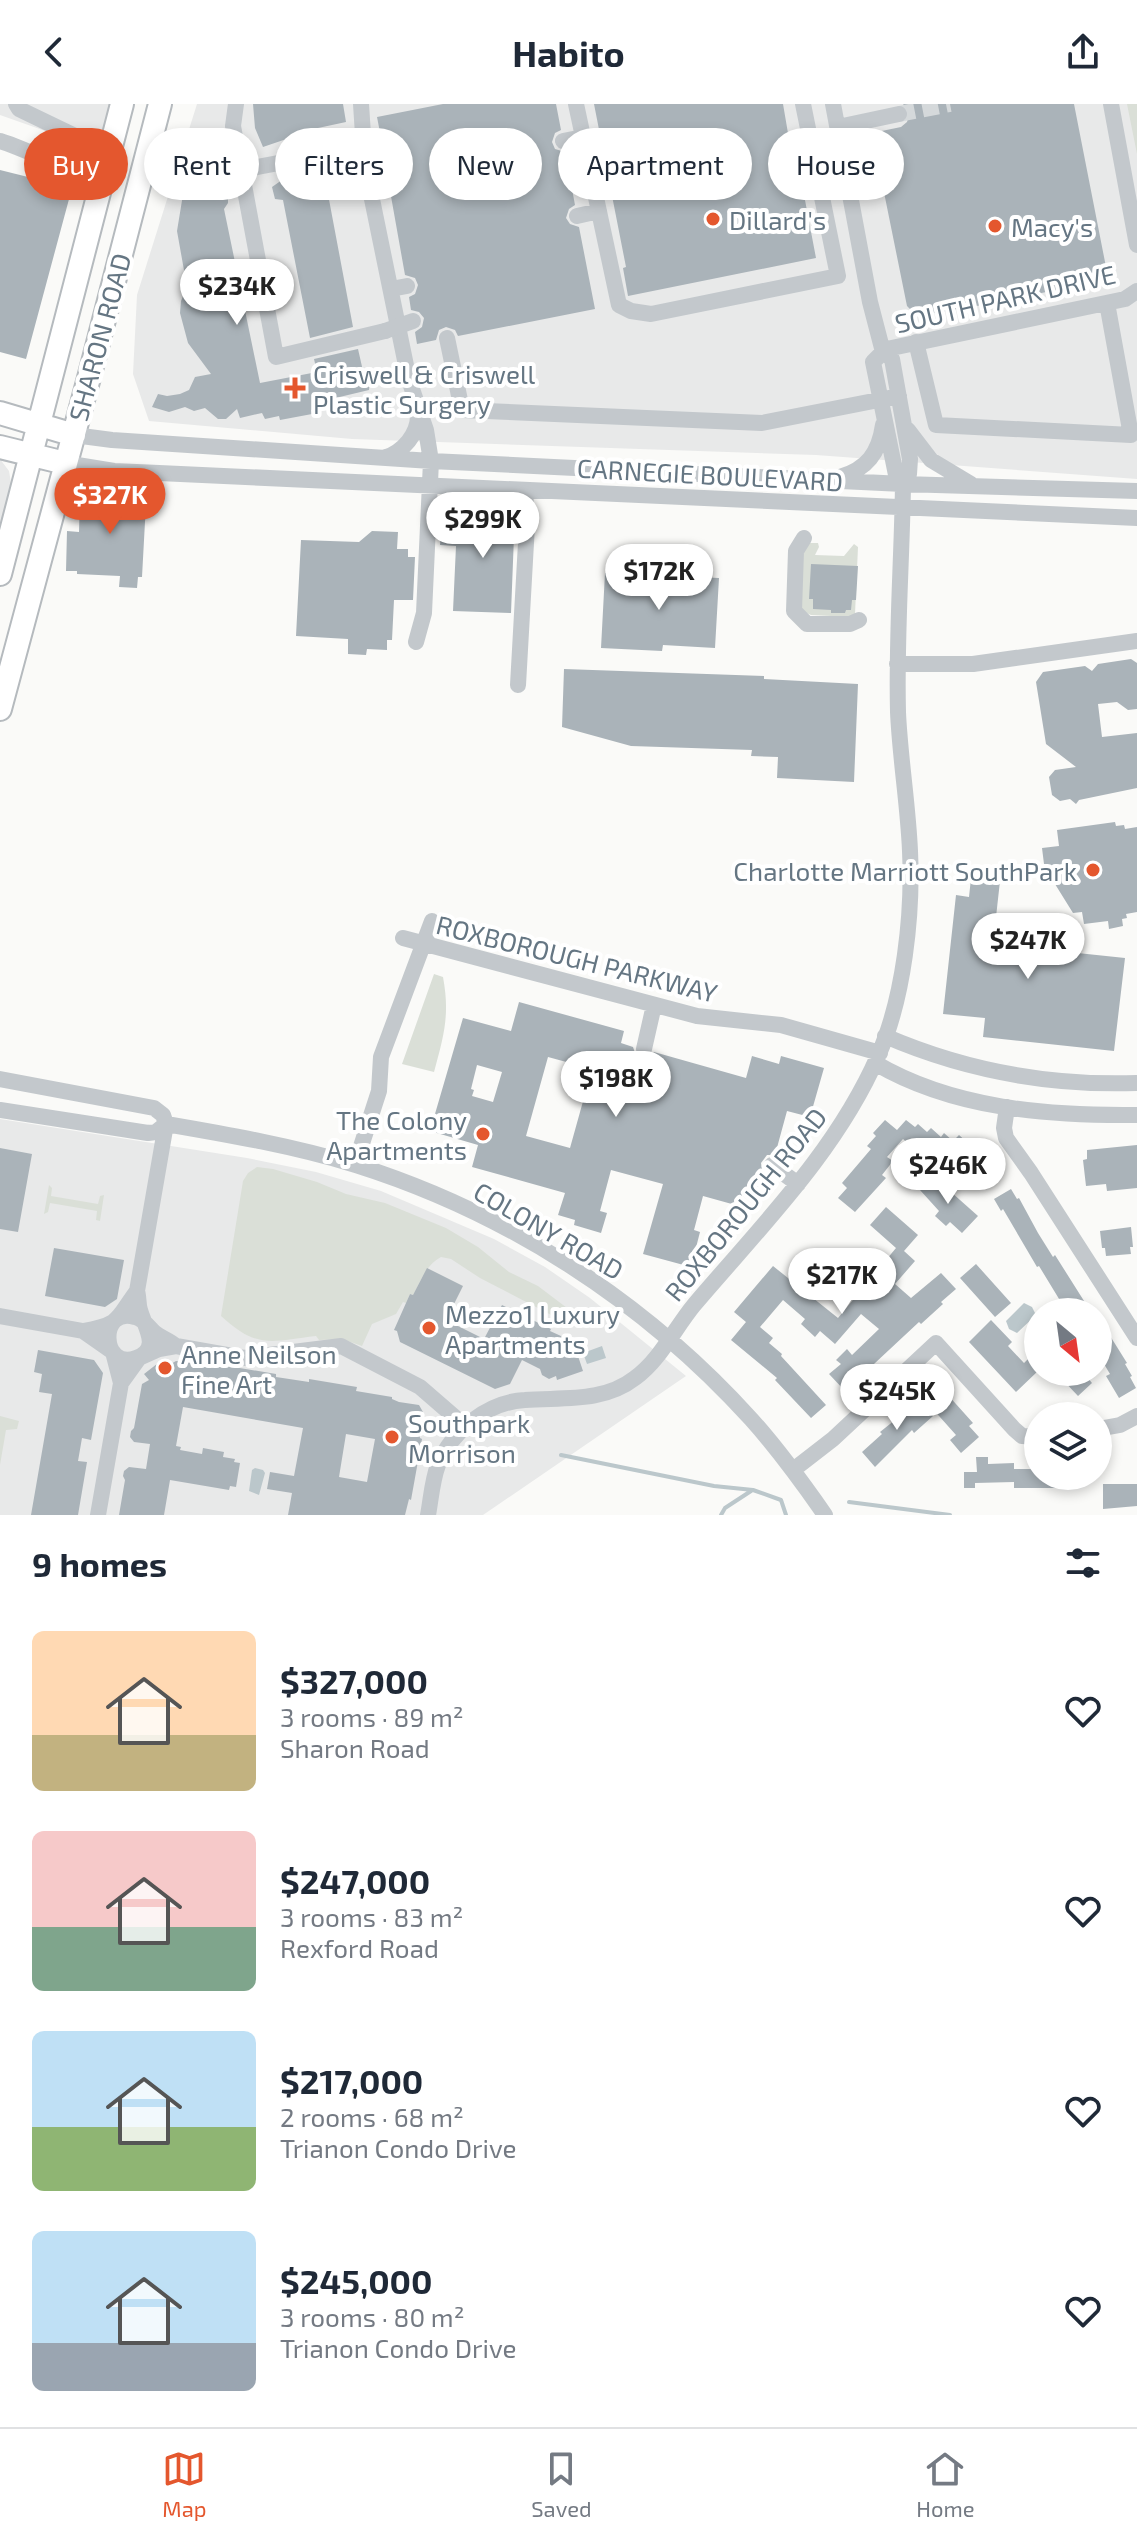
<!DOCTYPE html>
<meta charset="utf-8">
<style>
body{margin:0;font-family:"Exo 2",sans-serif;background:#f6f6f7;color:#1f2937;height:100vh;display:flex;flex-direction:column;font-size:30px;white-space:nowrap}
*{box-sizing:border-box;margin:0}
p{font-size:26px;color:#747a83}
.icon{flex:none;width:44px;height:44px;fill:none;stroke:currentColor;stroke-width:2;stroke-linecap:round;stroke-linejoin:round}
.map{position:relative;height:1411px;overflow:hidden}
.drawer{display:flex;flex-direction:column;background:#fff;flex:1}
.drawer>*{flex:none}
.hud{position:absolute;left:24px;top:24px;width:1090px;height:72px;display:flex;gap:16px}
.needle{width:52px;rotate:151deg}
.buttons{position:absolute;left:1024px;top:1194px;display:grid;gap:16px}
.buttons a{display:grid;place-items:center;width:88px;height:88px;border-radius:50%;background:#fff;box-shadow:0 4px 12px #0003;font-size:40px}
.price{position:absolute;translate:-50% -68px;padding:0 18px;border-radius:28px;background:#fff;color:#222;font-size:26px;line-height:52px;filter:drop-shadow(0 2px 4px #0008)}
.price::after{content:'';position:absolute;left:50%;top:48px;width:24px;height:18px;margin-left:-12px;background:inherit;clip-path:polygon(0 0,100% 0,50% 100%)}
.price.current{background:#e4572e;color:#fff}
ul{padding:0;list-style:none}
li{display:flex;align-items:center;gap:24px;height:200px;padding:0 32px}
li span{display:grid;place-items:center;flex:none;width:224px;height:160px;border-radius:12px;color:#555}
li>.icon{margin-inline-start:auto}
span .icon{width:96px;height:96px;fill:#fffc;stroke-width:1}
li b{font-size:34px}
h2{display:flex;justify-content:space-between;align-items:center;height:96px;padding:0 32px;font-size:34px}
.chip{padding:0 28px;border-radius:36px;background:#fff;box-shadow:0 4px 12px #0003;font-size:28px;line-height:72px}
.chip.current{background:#e4572e;color:#fff}
header{display:flex;justify-content:space-between;align-items:center;height:104px;padding:0 32px;background:#fff;font-size:36px;font-weight:700}
.menu{display:flex;justify-content:space-around;align-items:center;height:112px;border-top:2px solid #e0e1e3;background:#fff;font-size:22px;color:#747a83}
.menu a{display:grid;justify-items:center;gap:4px}
.menu .current{color:#e4572e}
.map>svg:first-child{display:block}
</style>
<header><svg class="icon" aria-label="back" viewBox="0 0 24 24"><path d="M15 5l-7 7 7 7"/></svg>Habito<svg class="icon" aria-label="share" viewBox="0 0 24 24"><path d="M12 15V3M7 8l5-5 5 5M5 13v7h14v-7"/></svg></header>
<div class="map">
<svg width="1137" height="1411" viewBox="0 0 1137 1411">
<rect width="100%" height="100%" fill="#fafaf8"/>
<path fill="#e8e9e9" d="M0,0H110L102,47L0,11Z
M197,0H1137V375L816,351L352,335L149,317L133,270L137,191Z
M0,355L9,367L11,379L0,422Z
M0,1015L247,1054L316,1068L381,1087L494,1135L545,1163L590,1194L686,1272L483,1411H0Z"/>
<path fill="#dadfd7" d="M1127,0H1137V50Z
M807,439H818L819,443L815,451L844,452L854,440L858,443L855,510L850,513L811,511L800,506L801,446Z
M434,870L443,873C450,911 444,931 434,968L402,960Z
M257,1063L273,1065L317,1078L346,1090L385,1099L446,1124L478,1143L509,1168L538,1182L571,1207V1214L559,1215L480,1174L451,1155L441,1153C426,1161 421,1177 413,1191L410,1190L406,1199L403,1198L396,1210L372,1220L362,1242L342,1235L319,1236L316,1232C271,1237 258,1246 221,1212L243,1077L248,1069Z
M49,1081L52,1084L51,1092L98,1100L100,1092L104,1091L100,1117L96,1116L97,1107L50,1099L48,1108L44,1110Z
M0,1312L19,1317L17,1325L6,1326L0,1361Z"/>
<path fill="#bbc7cb" d="M1024,1199L1032,1203L1036,1211L1017,1229L1009,1225L1006,1217Z
M602,1242L606,1254L587,1260L583,1249Z
M255,1364L263,1366L265,1369L259,1391L249,1387L252,1366Z"/>
<g fill="none" stroke-linecap="round" stroke-linejoin="round">
<path stroke="#bbc7cb" stroke-width="4" d="M561,1351L714,1382L753,1386L781,1396L786,1411
M849,1398L950,1411
M721,1411L725,1404L751,1387"/>
</g>
<path fill="#aab3b9" fill-rule="evenodd" d="M253,0H343L346,18L304,27V29L263,43L255,24Z
M443,0H556L561,26L555,29L552,38L555,45L565,48L575,101L569,105L566,114L570,120L579,123L595,205L458,232L455,226L446,223L439,226L436,236L417,240L415,228L422,223L424,214L419,208L411,206L409,193L415,190L418,181L415,174L405,171L389,81L397,75L398,68L392,60L386,59L377,13Z
M594,0H783L796,76L801,75L816,154L628,192L623,164L626,163Z
M903,0H1074L1106,163L1095,177L1006,197L917,212L907,202L872,29L901,23L907,18L910,8Z
M203,58L209,90L219,86L225,89L228,93V99L224,105L260,279L317,268L314,255L358,245L363,267L370,278L369,286L327,296V302L311,306L312,310L280,316L279,312L265,315L262,309L240,314L237,305L226,315H218L205,304L194,307L185,303L169,308L152,303L158,290L167,292L180,290L189,286L195,273L211,270L188,239L180,209L181,197L187,183L177,127L188,60Z
M0,66L72,84L26,255L0,248Z
M324,69L353,223L310,234L283,96L275,95L272,83L282,76Z
M147,381L142,473H138L137,484L119,483L120,472L77,470V467H66L67,427L79,428L80,394L92,385L136,388Z
M459,404L515,406L511,509L453,507L456,442L440,441L441,428H458Z
M372,427L398,428L397,445H408V453H415L413,496H394L392,536H387V546L367,545L366,551L348,550V535L296,532L301,436L359,438Z
M811,460L858,462L856,496H852L851,506H846L845,509H831V506L813,505V495H809Z
M605,469L719,474L715,544L663,541L662,547L601,544Z
M1131,555L1137,559V605L1128,606L1117,598L1098,600L1102,633L1137,629V684L1079,696L1076,700L1070,695L1060,697L1052,691L1049,673L1055,666L1076,663L1046,640L1036,578L1043,568L1085,562L1092,567L1098,560Z
M564,565L764,572V575L858,580L854,678L777,674L778,653L751,652L752,646L631,642L562,623Z
M1115,718L1116,722L1124,721L1125,725L1137,723V808L1126,810L1127,814L1122,815L1123,822L1109,825L1108,817L1084,820L1082,808L1073,809L1050,772L1048,760H1044L1042,744L1059,742L1057,726Z
M972,765L1001,768L993,840L1125,854L1114,947L983,933L985,914L943,910L956,791L969,793Z
M519,898L624,927L621,939L633,943L636,952L642,956L648,955L654,948L746,974L752,952L779,960L781,952L824,964L810,1013L787,1007L775,1051H767L761,1059L762,1066L769,1072L754,1087L744,1084L739,1102L703,1092L694,1126L700,1128L691,1163L643,1150L663,1080L611,1066L600,1107L607,1109L601,1129L574,1121L575,1116L558,1111L565,1089L472,1063L478,1041L430,1027L463,914L511,927ZM548,953L592,965L570,1044L526,1032ZM477,961L502,968L493,998L472,992L474,986L471,985Z
M885,1016L897,1026L906,1016L915,1023L918,1020L927,1028L931,1024L941,1033L944,1029L953,1037L959,1031L969,1040L956,1056L945,1047L941,1051L932,1043L928,1047L919,1040L914,1045L903,1035L887,1053L893,1057L882,1071L886,1074L855,1108L838,1094L847,1084L842,1079L871,1045L867,1042L876,1032L873,1029Z
M1137,1041V1084L1107,1087L1106,1080L1086,1082L1083,1056L1087,1055V1046Z
M0,1044L32,1050L18,1128L0,1125Z
M933,1072L978,1112L962,1129L950,1118L946,1122L935,1112L939,1107L920,1086Z
M1011,1085L1017,1095L1019,1094L1038,1129L1053,1153L1055,1151L1091,1208H1067L1039,1162L1037,1163L1003,1105L1001,1107L994,1095Z
M886,1103L918,1131L904,1147L915,1157L895,1180L911,1194L941,1169L956,1185L941,1198L943,1200L921,1220L919,1218L845,1287L829,1270L841,1260L836,1256L847,1245L852,1251L879,1225L861,1210L835,1240L820,1227L815,1233L801,1220L805,1215L783,1196L760,1223L773,1234L769,1239L782,1250L781,1252L826,1301L811,1314L775,1276L777,1274L731,1236L746,1218L734,1208L773,1162L838,1214L896,1144L870,1121Z
M1131,1123L1133,1143H1130L1131,1150L1106,1152L1105,1144H1102L1100,1127Z
M54,1144L124,1156L117,1195L105,1203L45,1192Z
M976,1160L1011,1199L995,1213L960,1174Z
M427,1164L463,1182L446,1216L484,1235L502,1201L551,1225L550,1227L561,1232L566,1246L575,1243L583,1267L557,1276L556,1272L549,1275L542,1271L540,1265L522,1256L510,1280L495,1285L400,1238L397,1227L394,1226L410,1190L413,1191Z
M991,1216L1012,1238L1008,1242L1024,1259L1038,1245V1267L1016,1288L969,1238Z
M1107,1227L1127,1259L1125,1260L1132,1272L1130,1273L1136,1284L1119,1294L1106,1272L1110,1270L1098,1250V1233Z
M38,1246L94,1256L103,1269L91,1336L82,1334L78,1357L87,1358L78,1411H31L52,1290L39,1288L42,1270L34,1268Z
M162,1256H165L169,1261L176,1257L204,1261V1258L276,1270V1273L309,1278V1275L357,1283L356,1287L392,1293V1295L399,1298L419,1301L423,1308L419,1326L420,1334L422,1335L411,1396L409,1395L405,1411H288L292,1389L267,1385L270,1368L294,1372L303,1324L183,1303L176,1342L181,1343L180,1346L202,1350L203,1344L224,1348L223,1353L235,1355L234,1358L240,1359L236,1383L230,1382L229,1386L170,1376L164,1411H119L125,1376L123,1372L124,1367L129,1363L146,1365L150,1340L134,1338L130,1333L131,1327L134,1324L142,1280L149,1276L144,1270ZM346,1330L375,1335L367,1378L339,1373Z
M1068,1268H1083L1092,1279L1078,1292L1061,1274Z
M947,1290L973,1319L969,1322L979,1333L961,1349L950,1336L956,1331L931,1303Z
M920,1296L933,1312L914,1329L912,1326L875,1363L862,1348L882,1330L880,1328Z
M976,1353H988V1360L1014,1359V1365H1038V1372H1068V1384H1014V1378L975,1379V1384H964V1368H977Z
M1103,1380H1137V1402L1103,1405Z"/>
<g fill="none" stroke-linecap="round" stroke-linejoin="round">
<path stroke="#d5d9db" stroke-width="16" stroke-dasharray="16 8" stroke-linecap="butt" d="M899,10L950,0"/>
<defs>
<path id="major" d="M0,309L74,331
M0,343L65,359
M0,470L122,0
M0,605L90,270L160,0"/>
</defs>
<use href="#major" stroke="#b5babe" stroke-width="26"/>
<path stroke="#c3c8cc" stroke-width="16" d="M16,0L19,5L75,32
M236,0L233,22L276,253L385,227
M361,0L365,61L409,276L426,326L431,357L424,509L416,538
M576,0L619,201L631,207L651,210L838,172L803,0
M1111,0L1137,141
M838,23L899,10
M0,37C35,48 66,67 101,79
M563,37L583,33
M241,66L363,43
M368,73L387,70
M577,112L599,107
M391,185L407,182
M447,234L462,306L762,319L899,292
M916,238L936,321L1131,331L1107,199
M882,246L1125,195L1137,187
M883,248L873,258L896,371L903,380
M908,326L931,356L971,380
M74,331L112,336L431,357L903,380L1137,387
M384,354C403,348 419,330 418,309
M65,359L114,367L159,369L1137,414
M840,373C867,365 879,349 883,321
M804,434L796,447L794,507L807,520H850L859,516
M897,560H973L1137,537
M518,581L527,421L525,386
M403,834L697,912L781,921L880,949
M885,932C966,967 1049,982 1137,979
M644,945L654,901
M875,959C953,1005 1049,1012 1137,1011
M0,975L154,1004L163,1011L166,1020
M1007,1003L1004,1024L1006,1034L1031,1069L1137,1234
M0,1006L148,1029L156,1028L166,1020C230,1031 294,1042 356,1061C508,1109 644,1197 751,1315C778,1345 802,1378 825,1411
M355,1061L379,987L381,953L432,817
M772,1061L798,1080
M137,1187L166,1020
M0,1212L83,1227
M176,1242C169,1236 161,1234 154,1228C148,1223 144,1215 135,1213C98,1202 101,1267 136,1254C162,1245 144,1222 140,1206C138,1200 139,1193 137,1187C116,1215 122,1220 83,1227L113,1248L121,1279L139,1254L159,1245L176,1242L244,1254L341,1242L420,1283L465,1322
M1098,1325L1120,1321L1137,1312
M793,1366L833,1335L936,1239L1014,1325L1022,1332L1038,1333
M98,1411L121,1279
M428,1411C431,1395 432,1377 438,1361C452,1327 487,1298 525,1296C562,1293 603,1299 635,1274C660,1256 675,1224 694,1201C761,1122 836,1048 878,952C904,894 913,810 910,747C908,700 900,654 898,608C896,532 902,456 903,380L909,370L910,355L892,255L883,248L870,198L833,0"/>
<use href="#major" stroke="#fff" stroke-width="22"/>
<path stroke="#c3c8cc" stroke-width="16" d="M385,227L413,217"/>
</g>
<g fill="#e4572e" stroke="#fff" stroke-width="3">
<circle cx="713" cy="115" r="8"/>
<circle cx="995" cy="122" r="8"/>
<path d="M291 272h8v8h8v8h-8v8h-8v-8h-8v-8h8z"/>
<circle cx="1093" cy="766" r="8"/>
<circle cx="483" cy="1030" r="8"/>
<circle cx="429" cy="1224" r="8"/>
<circle cx="165" cy="1264" r="8"/>
<circle cx="392" cy="1333" r="8"/>
</g>
<g text-anchor="middle" dominant-baseline="central" stroke-width="8" stroke-linejoin="round" paint-order="stroke">
<g font-size="26" fill="#657683" stroke="#fff" text-anchor="start">
<text x="729" y="115">Dillard's</text>
<text x="1011" y="122">Macy's</text>
<text x="313" y="269">Criswell &amp; Criswell<tspan x="313" dy="30">Plastic Surgery</tspan></text>
<text x="1077" y="766" text-anchor="end">Charlotte Marriott SouthPark</text>
<text x="467" y="1015" text-anchor="end">The Colony<tspan x="467" dy="30">Apartments</tspan></text>
<text x="445" y="1209">Mezzo1 Luxury<tspan x="445" dy="30">Apartments</tspan></text>
<text x="181" y="1249">Anne Neilson<tspan x="181" dy="30">Fine Art</tspan></text>
<text x="408" y="1318">Southpark<tspan x="408" dy="30">Morrison</tspan></text>
</g>
<g font-size="26" fill="#657683" stroke="#fff">
<text transform="translate(1005 194) rotate(-13)">SOUTH PARK DRIVE</text>
<text transform="translate(99 233) rotate(-75)">SHARON ROAD</text>
<text transform="translate(710 370) rotate(3)">CARNEGIE BOULEVARD</text>
<text transform="translate(577 854) rotate(14)">ROXBOROUGH PARKWAY</text>
<text transform="translate(745 1100) rotate(-51)">ROXBOROUGH ROAD</text>
<text transform="translate(549 1126) rotate(30)">COLONY ROAD</text>
</g>
</g>
</svg>
<div class="buttons">
<a><svg class="needle" viewBox="-14 -14 28 28"><path d="M0-13l5 13h-10z" fill="#e53935"/><path d="M0 13l5-13h-10z" fill="#747a83"/></svg></a>
<a><svg class="icon" aria-label="layers" viewBox="0 0 24 24"><path d="M12 4l9 5-9 5-9-5zM3 14l9 5 9-5"/></svg></a>
</div>
<b class="price" style="left:237px;top:223px">$234K</b>
<b class="price current" style="left:110px;top:432px">$327K</b>
<b class="price" style="left:483px;top:456px">$299K</b>
<b class="price" style="left:659px;top:508px">$172K</b>
<b class="price" style="left:1028px;top:877px">$247K</b>
<b class="price" style="left:616px;top:1015px">$198K</b>
<b class="price" style="left:948px;top:1102px">$246K</b>
<b class="price" style="left:842px;top:1212px">$217K</b>
<b class="price" style="left:897px;top:1328px">$245K</b>
<div class="hud">
<a class="chip current">Buy</a>
<a class="chip">Rent</a>
<a class="chip">Filters</a>
<a class="chip">New</a>
<a class="chip">Apartment</a>
<a class="chip">House</a>
</div>
</div>
<section class="drawer">
<h2>9 homes<svg class="icon" aria-label="filters" viewBox="0 0 24 24"><path d="M4 7h16M4 17h16"/><circle cx="9" cy="7" r="2"/><circle cx="15" cy="17" r="2"/></svg></h2>
<ul>
<li><span style="background:linear-gradient(#ffd9b3 65%,#c2b280 0)"><svg class="icon" aria-label="home" viewBox="0 0 24 24"><path d="M3 11l9-7 9 7M6 9v11h12V9"/></svg></span><div><b>$327,000</b><p>3 rooms · 89 m²</p><p>Sharon Road</p></div><svg class="icon" aria-label="heart" viewBox="0 0 24 24"><path d="M12 20l-8-8c-3-5 5-10 8-4 3-6 11-1 8 4z"/></svg></li>
<li><span style="background:linear-gradient(#f6c9c9 60%,#7fa58c 0)"><svg class="icon" aria-label="home" viewBox="0 0 24 24"><path d="M3 11l9-7 9 7M6 9v11h12V9"/></svg></span><div><b>$247,000</b><p>3 rooms · 83 m²</p><p>Rexford Road</p></div><svg class="icon" aria-label="heart" viewBox="0 0 24 24"><path d="M12 20l-8-8c-3-5 5-10 8-4 3-6 11-1 8 4z"/></svg></li>
<li><span style="background:linear-gradient(#bfe0f5 60%,#8fb573 0)"><svg class="icon" aria-label="home" viewBox="0 0 24 24"><path d="M3 11l9-7 9 7M6 9v11h12V9"/></svg></span><div><b>$217,000</b><p>2 rooms · 68 m²</p><p>Trianon Condo Drive</p></div><svg class="icon" aria-label="heart" viewBox="0 0 24 24"><path d="M12 20l-8-8c-3-5 5-10 8-4 3-6 11-1 8 4z"/></svg></li>
<li><span style="background:linear-gradient(#bfe0f5 70%,#9aa5b1 0)"><svg class="icon" aria-label="home" viewBox="0 0 24 24"><path d="M3 11l9-7 9 7M6 9v11h12V9"/></svg></span><div><b>$245,000</b><p>3 rooms · 80 m²</p><p>Trianon Condo Drive</p></div><svg class="icon" aria-label="heart" viewBox="0 0 24 24"><path d="M12 20l-8-8c-3-5 5-10 8-4 3-6 11-1 8 4z"/></svg></li>
</ul>
</section>
<nav class="menu">
<a class="current"><svg class="icon" aria-label="map" viewBox="0 0 24 24"><path d="M3 6l6-2 6 2 6-2v14l-6 2-6-2-6 2zM9 4v14M15 6v14"/></svg>Map</a>
<a><svg class="icon" aria-label="saved" viewBox="0 0 24 24"><path d="M7 4h10v16l-5-4-5 4z"/></svg>Saved</a>
<a><svg class="icon" aria-label="home" viewBox="0 0 24 24"><path d="M3 11l9-7 9 7M6 9v11h12V9"/></svg>Home</a>
</nav>
